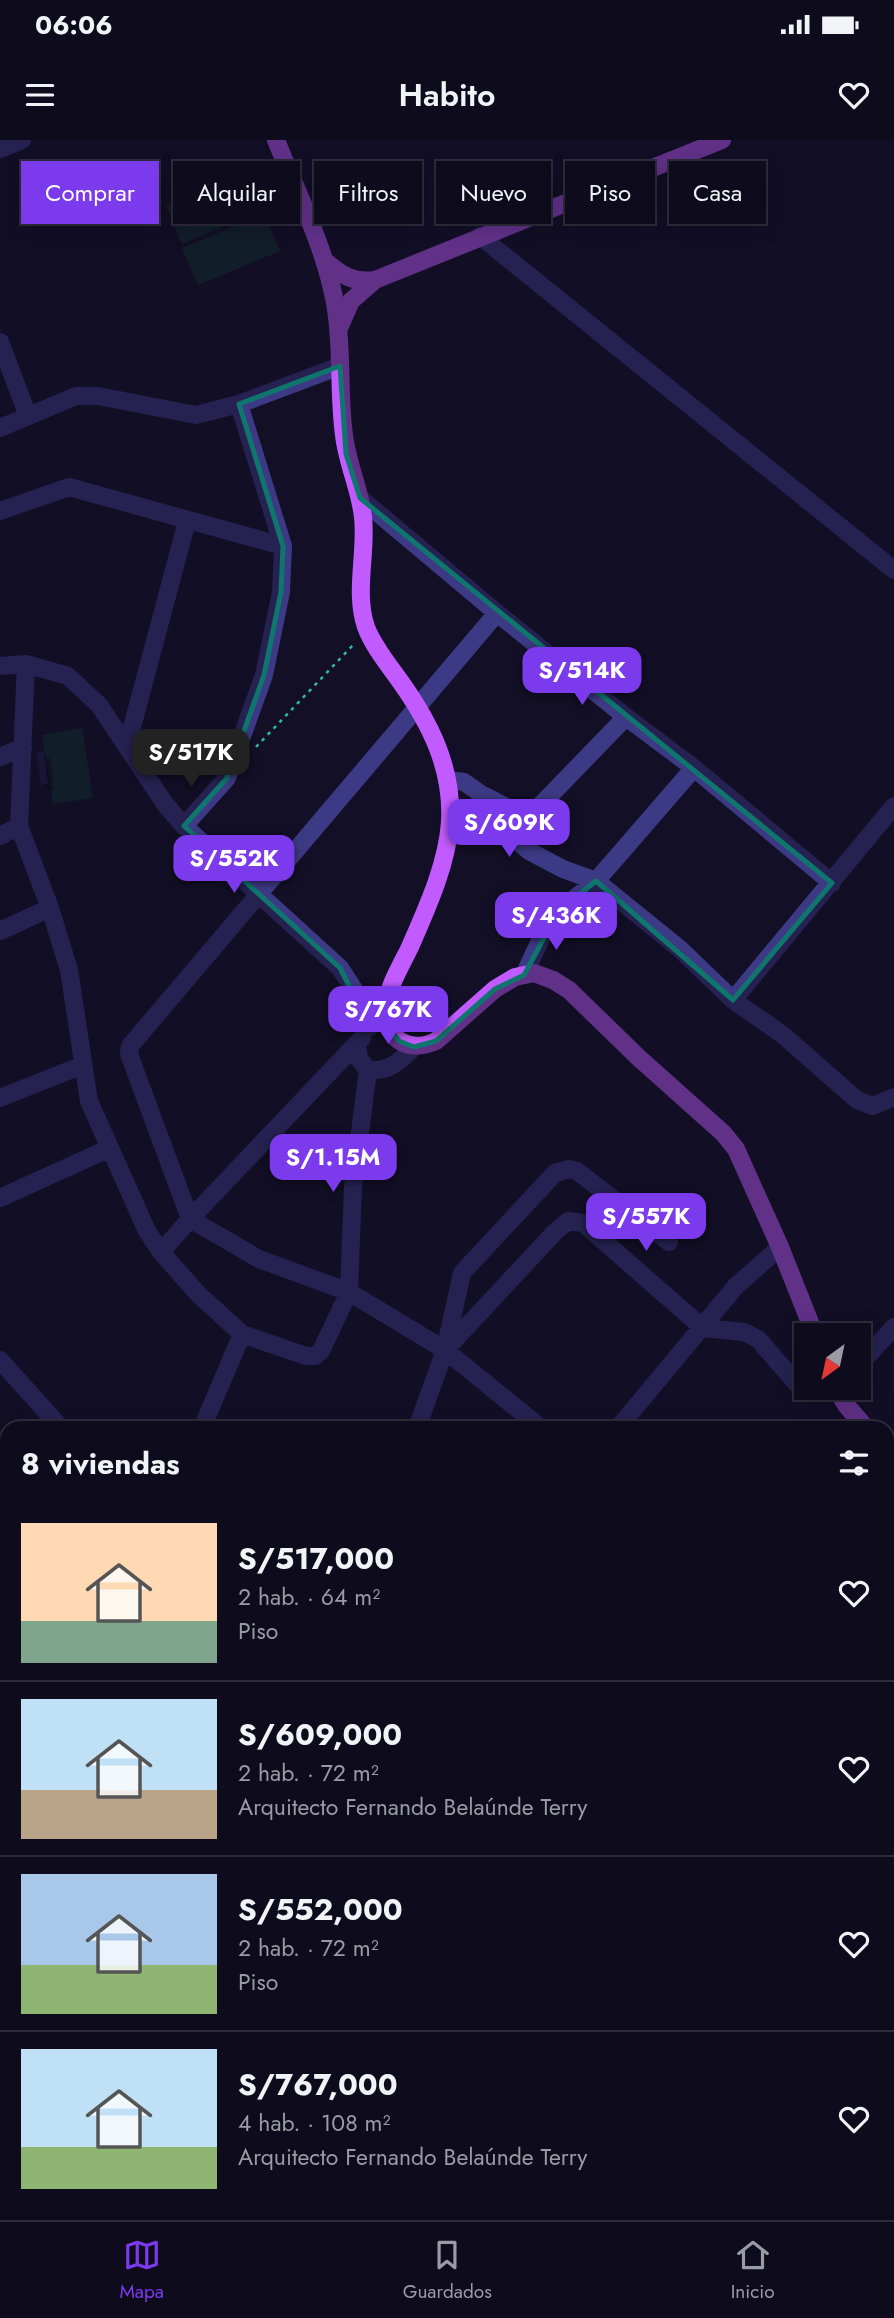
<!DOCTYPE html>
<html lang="es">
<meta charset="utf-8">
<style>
body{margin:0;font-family:Jost,sans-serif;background:#171425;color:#f1f3f6;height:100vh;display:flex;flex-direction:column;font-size:26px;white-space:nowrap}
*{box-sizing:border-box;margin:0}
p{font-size:23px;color:#9b9ba3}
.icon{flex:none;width:38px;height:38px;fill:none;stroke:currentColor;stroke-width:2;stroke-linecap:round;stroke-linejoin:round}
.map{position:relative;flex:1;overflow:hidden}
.drawer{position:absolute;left:0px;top:1281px;width:894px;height:800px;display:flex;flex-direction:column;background:#0e0b1c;border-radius:21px 21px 0 0;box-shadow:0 4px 18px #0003,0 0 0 2px #2e2b3b}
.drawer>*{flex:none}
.banner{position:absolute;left:21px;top:21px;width:852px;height:63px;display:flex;gap:14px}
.needle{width:46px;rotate:213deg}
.buttons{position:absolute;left:794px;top:1183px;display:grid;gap:14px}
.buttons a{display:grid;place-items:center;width:77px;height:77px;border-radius:0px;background:#0e0b1c;box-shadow:0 4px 18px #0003,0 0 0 2px #2e2b3b;font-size:35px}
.price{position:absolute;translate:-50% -60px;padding:0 16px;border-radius:14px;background:#7c3aed;color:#fff;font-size:23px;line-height:46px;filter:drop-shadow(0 2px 4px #0008)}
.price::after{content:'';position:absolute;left:50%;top:42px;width:21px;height:16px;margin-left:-10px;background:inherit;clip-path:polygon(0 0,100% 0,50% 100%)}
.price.current{background:#222;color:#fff}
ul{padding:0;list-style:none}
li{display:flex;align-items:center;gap:21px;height:175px;padding:0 21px}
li+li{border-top:2px solid #2e2b3b}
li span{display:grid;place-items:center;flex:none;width:196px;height:140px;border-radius:0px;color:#555}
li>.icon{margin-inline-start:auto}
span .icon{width:84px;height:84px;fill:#fffc;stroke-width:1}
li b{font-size:30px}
h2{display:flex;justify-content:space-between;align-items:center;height:84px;padding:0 21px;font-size:30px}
.chip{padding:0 24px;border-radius:0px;background:#0e0b1c;box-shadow:0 4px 18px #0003,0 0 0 2px #2e2b3b;font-size:24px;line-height:63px}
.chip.current{background:#7c3aed;color:#fff}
.status{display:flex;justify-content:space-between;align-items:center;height:49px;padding:0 35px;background:#0e0b1c;direction:ltr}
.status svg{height:19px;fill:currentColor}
header{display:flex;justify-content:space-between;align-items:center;height:91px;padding:0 21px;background:#0e0b1c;font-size:32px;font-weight:600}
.menu{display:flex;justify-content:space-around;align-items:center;height:98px;border-top:2px solid #2e2b3b;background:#0e0b1c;font-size:19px;color:#9b9ba3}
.menu a{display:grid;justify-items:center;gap:4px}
.menu .current{color:#7c3aed}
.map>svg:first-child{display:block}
</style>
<div class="status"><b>06:06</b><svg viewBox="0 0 49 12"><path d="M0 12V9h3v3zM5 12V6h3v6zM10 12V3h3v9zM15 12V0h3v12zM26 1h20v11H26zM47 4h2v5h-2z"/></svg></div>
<header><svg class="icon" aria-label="menu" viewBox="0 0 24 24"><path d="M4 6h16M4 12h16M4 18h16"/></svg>Habito<svg class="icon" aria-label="heart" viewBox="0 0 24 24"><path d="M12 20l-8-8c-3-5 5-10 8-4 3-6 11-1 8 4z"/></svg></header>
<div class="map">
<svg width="894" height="2080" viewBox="0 0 894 2080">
<rect width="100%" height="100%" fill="#130f26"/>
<path fill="#12302f" d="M248,32L264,70L182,104L166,65Z
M264,74L280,111L198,145L182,108Z
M82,588L93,658L53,664L42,595Z"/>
<path fill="#0007" d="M43,613L50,619L54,650L49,651L42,644Z"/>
<path fill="#241b47" d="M44,611L48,644L41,645L36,612Z"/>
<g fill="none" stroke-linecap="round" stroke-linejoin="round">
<path stroke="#2fb8b0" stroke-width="2.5" stroke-dasharray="3.5 5" stroke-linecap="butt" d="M256,607L355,503"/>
<path stroke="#3d3a85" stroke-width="18" d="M0,9L22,0
M480,96L894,430
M0,202L28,276
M0,288L76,256H98L196,275L239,264
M360,358L497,473L626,577L694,628L832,743
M0,371L69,347L283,406
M497,473L130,906L129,914L190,1079L259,1119L349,1152L445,1210L541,1288
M26,524L19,686L50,768L69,830L89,961L147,1091L161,1112L198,1154L242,1194L306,1216H315L321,1211L349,1152L353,1047L368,930L359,919L357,903
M0,526L26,524L68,536L99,565L165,664L184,686L340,828L355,851L370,887
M127,606L187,381
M0,617L23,607
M447,640L464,642L481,654L510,695L529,711L563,729L596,741L680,809L733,860L783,895L857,960L873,966L894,957
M485,656L520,674L533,673L626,577
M184,686L227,638L264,535L281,452L283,406L239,264L340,226
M0,696L19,686
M0,791L50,768
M524,835L546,788L558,772L596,741L694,628
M733,860L894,666
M368,930C390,932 400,921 414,907
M0,958L83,925
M0,1058L110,1008
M161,1112L190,1079L362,898
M445,1210L462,1133L555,1033L569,1029L577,1031L669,1102
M0,1220L61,1288
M859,1225L894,1187
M202,1288L242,1194
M417,1288L445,1210L554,1093L568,1081L583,1083L703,1188L744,1192L758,1199L797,1244L816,1252L838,1248
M618,1288L736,1146L780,1107
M0,1367L7,1374
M887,1479L894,1484
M0,1489L7,1495
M0,1566L7,1571
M887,1638L894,1629
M0,1648L7,1654
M0,1732L7,1737
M887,1760L894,1763
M0,1826L7,1832
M0,1908L7,1919
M887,1947L894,1950
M887,2071L894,2058
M53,2074L54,2080
M133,2074L134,2080
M306,2074L320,2080
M470,2074L482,2080
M785,2074L796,2080
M575,2080L578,2074
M709,2080L712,2074"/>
<path stroke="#c25bff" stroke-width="18" d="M276,0C297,53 325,107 335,163C343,207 338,252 344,295C347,323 360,349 363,377C367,413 354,452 366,487C373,506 388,524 400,541C430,583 453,628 450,682C447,725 427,768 410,807C401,826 386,849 386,871C385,901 411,913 436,901L495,849L515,837L534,833L553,840L569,850L639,918L723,993L736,1009L780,1107L815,1195
M325,121C341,135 353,143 375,140
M340,186L351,161L375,140L722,0
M836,1248L846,1265L866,1288
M887,1308L894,1314"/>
</g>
<path d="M0 0H894V2080H0ZM340,226L346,314L360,358L832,743L733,860L596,741L558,772L524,835L495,849L436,901L414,907L399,901L381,877L370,887L340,828L184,686L227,638L264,535L281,452L283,406L239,264Z" fill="#130f26" fill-opacity=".55" fill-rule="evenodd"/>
<path fill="none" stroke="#0f766e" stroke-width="5" stroke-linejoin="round" d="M340,226L346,314L360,358L832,743L733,860L596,741L558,772L524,835L495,849L436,901L414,907L399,901L381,877L370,887L340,828L184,686L227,638L264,535L281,452L283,406L239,264Z"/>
</svg>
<div class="buttons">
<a><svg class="needle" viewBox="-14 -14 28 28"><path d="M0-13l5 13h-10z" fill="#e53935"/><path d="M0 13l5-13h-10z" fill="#9b9ba3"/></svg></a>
</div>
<b class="price" style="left:582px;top:567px">S/514K</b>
<b class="price current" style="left:191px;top:649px">S/517K</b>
<b class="price" style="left:509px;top:719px">S/609K</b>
<b class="price" style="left:234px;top:755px">S/552K</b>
<b class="price" style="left:556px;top:812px">S/436K</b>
<b class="price" style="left:388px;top:906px">S/767K</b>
<b class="price" style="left:333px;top:1054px">S/1.15M</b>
<b class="price" style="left:646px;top:1113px">S/557K</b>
<div class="banner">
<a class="chip current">Comprar</a>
<a class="chip">Alquilar</a>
<a class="chip">Filtros</a>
<a class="chip">Nuevo</a>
<a class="chip">Piso</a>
<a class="chip">Casa</a>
</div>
<section class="drawer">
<h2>8 viviendas<svg class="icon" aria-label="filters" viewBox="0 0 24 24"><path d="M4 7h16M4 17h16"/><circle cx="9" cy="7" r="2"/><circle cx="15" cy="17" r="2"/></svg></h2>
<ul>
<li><span style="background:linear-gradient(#ffd9b3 70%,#7fa58c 0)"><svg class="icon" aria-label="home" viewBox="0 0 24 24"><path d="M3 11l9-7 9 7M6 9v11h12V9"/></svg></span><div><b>S/517,000</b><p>2 hab. · 64 m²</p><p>Piso</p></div><svg class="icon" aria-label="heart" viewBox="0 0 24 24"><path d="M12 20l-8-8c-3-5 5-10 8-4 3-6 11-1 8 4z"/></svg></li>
<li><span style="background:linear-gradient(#bfe0f5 65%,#b9a48a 0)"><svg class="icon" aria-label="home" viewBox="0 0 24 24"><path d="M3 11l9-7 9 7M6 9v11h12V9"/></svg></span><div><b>S/609,000</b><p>2 hab. · 72 m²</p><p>Arquitecto Fernando Belaúnde Terry</p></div><svg class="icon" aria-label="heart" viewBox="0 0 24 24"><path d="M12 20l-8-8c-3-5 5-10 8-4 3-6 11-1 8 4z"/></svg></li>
<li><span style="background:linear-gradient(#a9c7e8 65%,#8fb573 0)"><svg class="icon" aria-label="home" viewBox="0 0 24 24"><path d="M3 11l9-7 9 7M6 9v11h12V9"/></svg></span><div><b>S/552,000</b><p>2 hab. · 72 m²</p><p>Piso</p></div><svg class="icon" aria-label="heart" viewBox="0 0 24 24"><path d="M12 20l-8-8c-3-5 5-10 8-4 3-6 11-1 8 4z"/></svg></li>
<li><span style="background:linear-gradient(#bfe0f5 70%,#8fb573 0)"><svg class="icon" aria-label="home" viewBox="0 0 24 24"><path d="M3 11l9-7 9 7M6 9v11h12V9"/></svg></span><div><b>S/767,000</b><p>4 hab. · 108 m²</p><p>Arquitecto Fernando Belaúnde Terry</p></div><svg class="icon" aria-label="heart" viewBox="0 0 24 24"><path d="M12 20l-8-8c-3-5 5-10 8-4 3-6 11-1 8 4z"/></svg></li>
</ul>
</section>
</div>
<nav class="menu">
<a class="current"><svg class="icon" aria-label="map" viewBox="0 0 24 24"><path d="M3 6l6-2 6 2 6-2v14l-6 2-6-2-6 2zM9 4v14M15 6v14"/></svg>Mapa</a>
<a><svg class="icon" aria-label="saved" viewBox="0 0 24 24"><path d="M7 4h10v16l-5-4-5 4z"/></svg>Guardados</a>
<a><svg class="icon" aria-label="home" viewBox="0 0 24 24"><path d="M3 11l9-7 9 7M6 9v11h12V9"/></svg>Inicio</a>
</nav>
